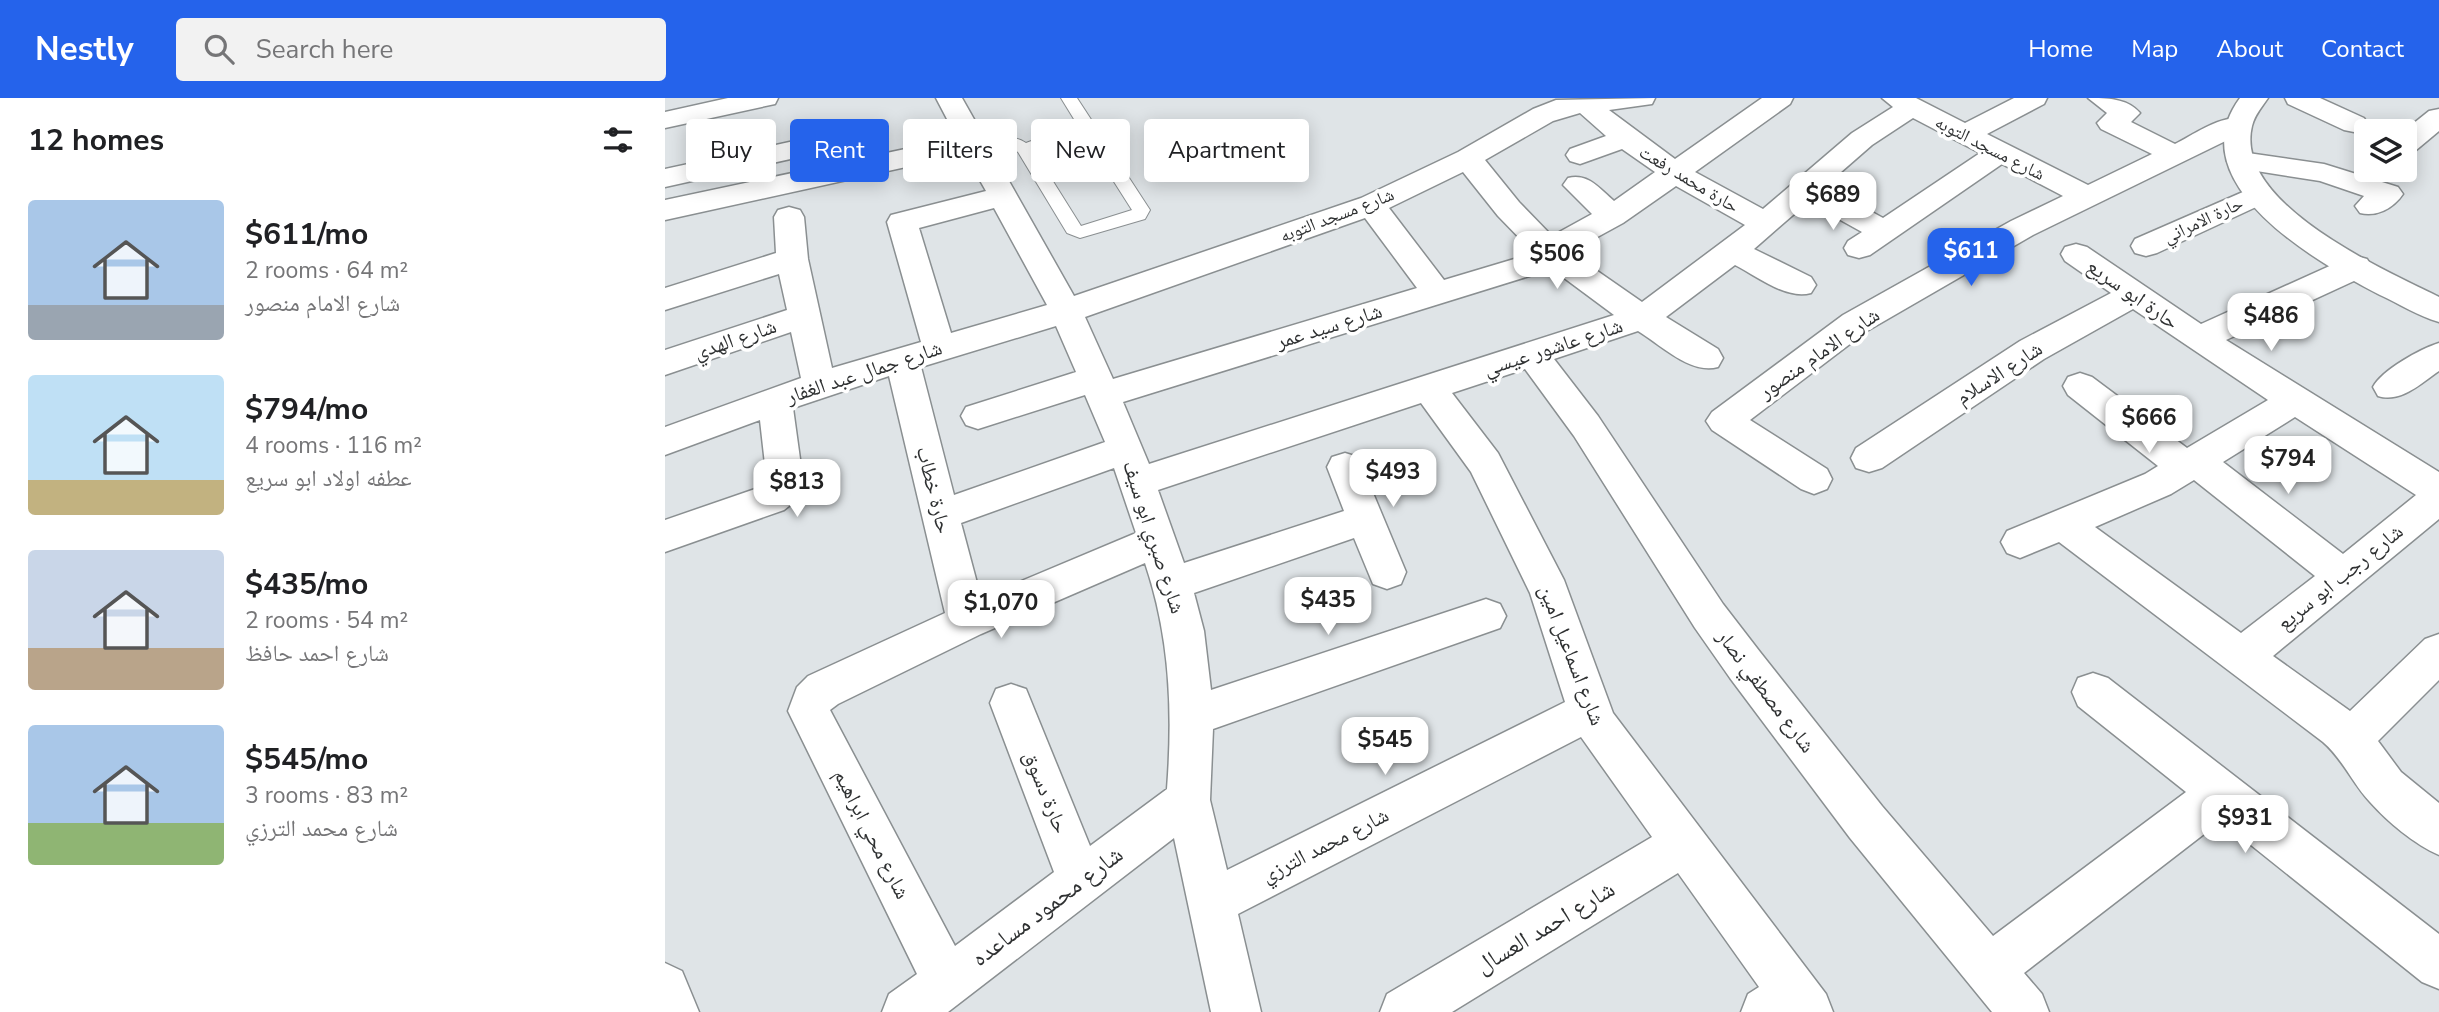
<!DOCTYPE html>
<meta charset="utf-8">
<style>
body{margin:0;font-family:"Nunito Sans","Noto Naskh Arabic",sans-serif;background:#f2f2f2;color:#202124;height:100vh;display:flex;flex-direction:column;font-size:26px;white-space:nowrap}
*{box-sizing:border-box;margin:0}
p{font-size:23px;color:#757577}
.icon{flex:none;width:38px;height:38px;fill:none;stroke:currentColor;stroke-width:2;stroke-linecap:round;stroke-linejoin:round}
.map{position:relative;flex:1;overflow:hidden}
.details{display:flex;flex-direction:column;background:#fff;width:665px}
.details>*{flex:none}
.hud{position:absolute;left:21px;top:21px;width:665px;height:63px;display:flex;gap:14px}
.controls{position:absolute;left:1689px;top:21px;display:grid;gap:14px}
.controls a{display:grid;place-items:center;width:63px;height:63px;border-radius:7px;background:#fff;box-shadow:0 4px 18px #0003;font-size:35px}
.price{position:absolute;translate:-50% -60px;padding:0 16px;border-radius:14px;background:#fff;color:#222;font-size:23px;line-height:46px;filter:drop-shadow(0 2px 4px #0008)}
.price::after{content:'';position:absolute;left:50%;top:42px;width:21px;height:16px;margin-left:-10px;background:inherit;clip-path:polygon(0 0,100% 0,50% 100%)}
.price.selected{background:#2563eb;color:#fff}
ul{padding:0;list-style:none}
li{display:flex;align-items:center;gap:21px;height:175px;padding:0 28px}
li span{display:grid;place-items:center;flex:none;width:196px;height:140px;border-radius:7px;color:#555}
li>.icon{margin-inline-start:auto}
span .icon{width:84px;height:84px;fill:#fffc;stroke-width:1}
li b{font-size:30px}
h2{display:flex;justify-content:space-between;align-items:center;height:84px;padding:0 28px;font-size:30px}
.pill{padding:0 24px;border-radius:7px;background:#fff;box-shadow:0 4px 18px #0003;font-size:24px;line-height:63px}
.pill.selected{background:#2563eb;color:#fff}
header{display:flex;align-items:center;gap:42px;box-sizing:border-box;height:98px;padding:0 35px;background:#2563eb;color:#fff}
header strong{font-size:33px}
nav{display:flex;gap:38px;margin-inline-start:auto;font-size:24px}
.search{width:490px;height:63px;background:#f2f2f2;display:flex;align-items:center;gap:18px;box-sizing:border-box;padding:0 24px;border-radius:7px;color:#757577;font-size:26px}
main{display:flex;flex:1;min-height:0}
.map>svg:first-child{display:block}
</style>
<header>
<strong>Nestly</strong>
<div class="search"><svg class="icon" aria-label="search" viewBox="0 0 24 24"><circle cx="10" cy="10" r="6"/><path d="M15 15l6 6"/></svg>Search here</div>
<nav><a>Home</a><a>Map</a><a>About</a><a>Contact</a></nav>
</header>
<main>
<section class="details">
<h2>12 homes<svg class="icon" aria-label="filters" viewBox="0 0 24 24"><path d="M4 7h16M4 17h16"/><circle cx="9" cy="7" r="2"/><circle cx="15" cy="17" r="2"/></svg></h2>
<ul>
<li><span style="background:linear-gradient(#a9c7e8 75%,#9aa5b1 0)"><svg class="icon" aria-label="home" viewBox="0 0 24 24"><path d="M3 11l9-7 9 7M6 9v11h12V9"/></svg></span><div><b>$611/mo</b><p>2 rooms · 64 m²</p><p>شارع الامام منصور</p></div></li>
<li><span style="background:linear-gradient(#bfe0f5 75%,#c2b280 0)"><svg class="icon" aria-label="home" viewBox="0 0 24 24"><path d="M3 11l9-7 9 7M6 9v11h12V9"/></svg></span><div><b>$794/mo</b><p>4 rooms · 116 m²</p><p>عطفه اولاد ابو سريع</p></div></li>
<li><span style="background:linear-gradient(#c9d6e8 70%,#b9a48a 0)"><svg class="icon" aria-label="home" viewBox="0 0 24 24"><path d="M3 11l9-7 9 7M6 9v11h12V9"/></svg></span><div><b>$435/mo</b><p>2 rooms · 54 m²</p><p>شارع احمد حافظ</p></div></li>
<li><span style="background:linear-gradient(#a9c7e8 70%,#8fb573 0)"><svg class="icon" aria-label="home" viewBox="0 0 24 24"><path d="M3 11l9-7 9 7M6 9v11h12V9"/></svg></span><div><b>$545/mo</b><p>3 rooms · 83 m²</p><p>شارع محمد الترزي</p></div></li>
</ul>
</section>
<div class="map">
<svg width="1774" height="914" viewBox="0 0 1774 914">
<rect width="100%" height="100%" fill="#dfe4e7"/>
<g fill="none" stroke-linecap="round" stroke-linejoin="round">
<defs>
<path id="lane" d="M396,0H412L485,112L480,121L415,140L402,135L353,54L345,49L315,60L307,55L309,51C327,45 344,33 361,45L412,26ZM418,35L467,112L416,128L369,53Z"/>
<path id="street" d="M63,0H113L110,6L0,30V14Z
M271,0H297L409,198L696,100L793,54L868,11L891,2L990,0L987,6L944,12L1010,61L1097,0H1128L1125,6L1030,74L1098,111L1187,35L1228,9L1217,0H1251L1300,25L1349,0H1382L1379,6L1322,36L1423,87L1487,56L1436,31L1432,25L1442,15L1423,0C1442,0 1462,0 1475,15L1466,24L1510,46C1530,36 1558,15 1581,21L1585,27L1581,33L1368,137L1202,233L1085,322L1162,371L1167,381L1162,391L1149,396L1136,391L1047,332L1041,323L1047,314L1178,217L1346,123L1398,98L1337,66L1205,157L1194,160L1183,157L1179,150L1183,143L1197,134L1143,104L1089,151L1146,179L1151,187L1146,195C1121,202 1092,178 1070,167L1001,219L1053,251L1058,260L1053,269C1026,277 996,247 973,233L889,261L933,318L1058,506L1095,554L1217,708L1328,838L1521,694L1413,608L1407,594L1413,580L1428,575L1443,580L1774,836V891L1757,884L1556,723L1359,875L1377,896L1384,914H1327L1185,740L1065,580L1030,530L909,338L860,271L787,295L833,355L899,482L948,615L1161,896L1168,914H1076L1083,896L1094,889L1013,775L787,914H715L722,896L987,739L916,639L573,816L596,914H546L509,740L283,914H217L224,896L252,876L123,613L132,589L143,578L280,515L224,278L128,310L139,390L134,400L119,412L0,454V422L93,390L102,384L95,322L0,357V329L136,280L126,234L0,277V252L122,212L114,176L0,212V190L111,155L109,119L113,112L124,109L135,112L139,119L143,161L167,270L256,244L222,124L226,117L321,93L300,56L0,122V102L292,40ZM915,15L941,38L905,51L901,57L905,63L915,66L957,51L990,74L949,103C934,90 923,75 903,80L898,87L927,116L887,138L854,104L820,62L888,23ZM1248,20L1315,55L1218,120L1160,88L1207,47ZM798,74L833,118L869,155L779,182L724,110ZM1011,88L1080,127L977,204L905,154L958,125ZM329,110L382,207L286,235L254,130ZM700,120L752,190L448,281L420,219ZM887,171L949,217L484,366L458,304ZM391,228L411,274L301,309L296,318L301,327L313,331L420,297L440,344L289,397L256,269ZM756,305L806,374L865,495L900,604L562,772L545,702L548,631L835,530L841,518L835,506L821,501L546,592L539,533L529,495L689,440L708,486L722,491L736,486L741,474L693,359L680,355L667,359L662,369L679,413L519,465L493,392ZM449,370L471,435L316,500L296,425ZM480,465C505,539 508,613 502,691L425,748L361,591L346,586L331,591L325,605L389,774L290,848L165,612L173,606L316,536Z
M1620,0H1655L1699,20L1703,26L1699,32L1689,34L1679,32L1623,6Z
M1774,11V33L1750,53L1740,56L1739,33L1764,13Z
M129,43L139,46L143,52L139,58L0,89V71Z
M1576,54L1659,66L1733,89L1738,96C1728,111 1711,119 1695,115L1690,108L1699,98L1655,83L1566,69L1562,63L1566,57Z
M1594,87L1604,89L1609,96L1604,103L1492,155L1481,158L1470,155L1466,148L1470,141Z
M1411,146L1422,149L1536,226L1680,161L1691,158L1702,161L1707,169L1702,177L1561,242L1774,374V421L1608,558L1685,613L1760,541L1774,536V582L1713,643L1736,674L1774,705V757C1749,746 1723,724 1705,704C1687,685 1678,661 1658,644L1394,444L1355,460L1342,455L1336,444L1342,433L1480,376L1493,368L1403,297L1398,288L1403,279L1415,275L1427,279L1522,350L1603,302L1468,211L1379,261L1217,370L1204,374L1191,370L1186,360L1191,350L1355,243L1446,195L1400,163L1396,156L1400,149ZM1630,319L1751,397L1678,456L1558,364ZM1529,382L1650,478L1576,535L1430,429L1506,396Z
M1774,245V273C1755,286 1736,305 1713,298L1708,289C1717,272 1755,251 1774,245Z
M0,865L17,873L34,914H0Z"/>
<path id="secondary" d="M1575,0H1603C1597,9 1590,16 1587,28C1568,106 1720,172 1774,199V224C1753,218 1735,206 1715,197C1653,165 1512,85 1575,0Z"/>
</defs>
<use href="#lane" stroke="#8a8f91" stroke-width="2"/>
<use href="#street" stroke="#8a8f91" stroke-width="3"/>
<use href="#secondary" stroke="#8a8f91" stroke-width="3"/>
<use href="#lane" fill="#fff" fill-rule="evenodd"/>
<use href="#street" fill="#fff" fill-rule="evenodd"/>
<use href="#secondary" fill="#fff" fill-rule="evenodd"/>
</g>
<g text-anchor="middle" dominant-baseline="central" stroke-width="7" stroke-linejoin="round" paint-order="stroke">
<g font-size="18" fill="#2f3132" stroke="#fff">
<text transform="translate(1325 50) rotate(27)">شارع مسجد التوبه</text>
<text transform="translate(1024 81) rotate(31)">حارة محمد رفعت</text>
<text transform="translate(672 117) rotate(-21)">شارع مسجد التوبه</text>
<text transform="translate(1538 122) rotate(-25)">حارة الامراني</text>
</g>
<g font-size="21" fill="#2f3132" stroke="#fff">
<text transform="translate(1468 196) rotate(35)">حارة ابو سريع</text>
<text transform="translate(664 228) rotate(-17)">شارع سيد عمر</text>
<text transform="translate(70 241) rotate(-19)">شارع الهدي</text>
<text transform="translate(888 249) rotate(-18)">شارع عاشور عيسي</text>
<text transform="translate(1154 255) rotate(-35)">شارع الامام منصور</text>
<text transform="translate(199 274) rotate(-18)">شارع جمال عبد الغفار</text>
<text transform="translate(1334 275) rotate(-33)">شارع الاسلام</text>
<text transform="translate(269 392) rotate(76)">حارة خطاب</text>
<text transform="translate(489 439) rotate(72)">شارع صبري ابو سيف</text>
<text transform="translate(1675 479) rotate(-39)">شارع رجب ابو سريع</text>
<text transform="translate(907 557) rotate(69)">شارع اسماعيل امين</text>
<text transform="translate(1101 593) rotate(53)">شارع مصطفي نصار</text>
<text transform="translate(381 694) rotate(68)">حارة دسوق</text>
<text transform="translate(207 736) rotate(63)">شارع محي ابراهيم</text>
<text transform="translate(660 747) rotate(-27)">شارع محمد الترزي</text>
</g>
<g font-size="24" fill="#2f3132" stroke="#fff">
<text transform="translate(382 808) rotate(-37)">شارع محمود مساعده</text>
<text transform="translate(880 829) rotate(-31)">شارع احمد العسال</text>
</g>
</g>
</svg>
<div class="controls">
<a><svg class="icon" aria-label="layers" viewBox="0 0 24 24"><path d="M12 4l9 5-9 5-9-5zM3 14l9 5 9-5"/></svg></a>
</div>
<b class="price" style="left:1168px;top:134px">$689</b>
<b class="price selected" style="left:1306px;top:190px">$611</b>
<b class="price" style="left:892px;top:193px">$506</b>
<b class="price" style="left:1606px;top:255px">$486</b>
<b class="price" style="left:1484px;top:357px">$666</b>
<b class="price" style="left:1623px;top:398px">$794</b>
<b class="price" style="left:728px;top:411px">$493</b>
<b class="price" style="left:132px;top:421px">$813</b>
<b class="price" style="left:663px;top:539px">$435</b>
<b class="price" style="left:336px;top:542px">$1,070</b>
<b class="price" style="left:720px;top:679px">$545</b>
<b class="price" style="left:1580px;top:757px">$931</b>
<div class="hud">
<a class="pill">Buy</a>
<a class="pill selected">Rent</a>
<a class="pill">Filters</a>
<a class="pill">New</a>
<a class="pill">Apartment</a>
</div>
</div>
</main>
